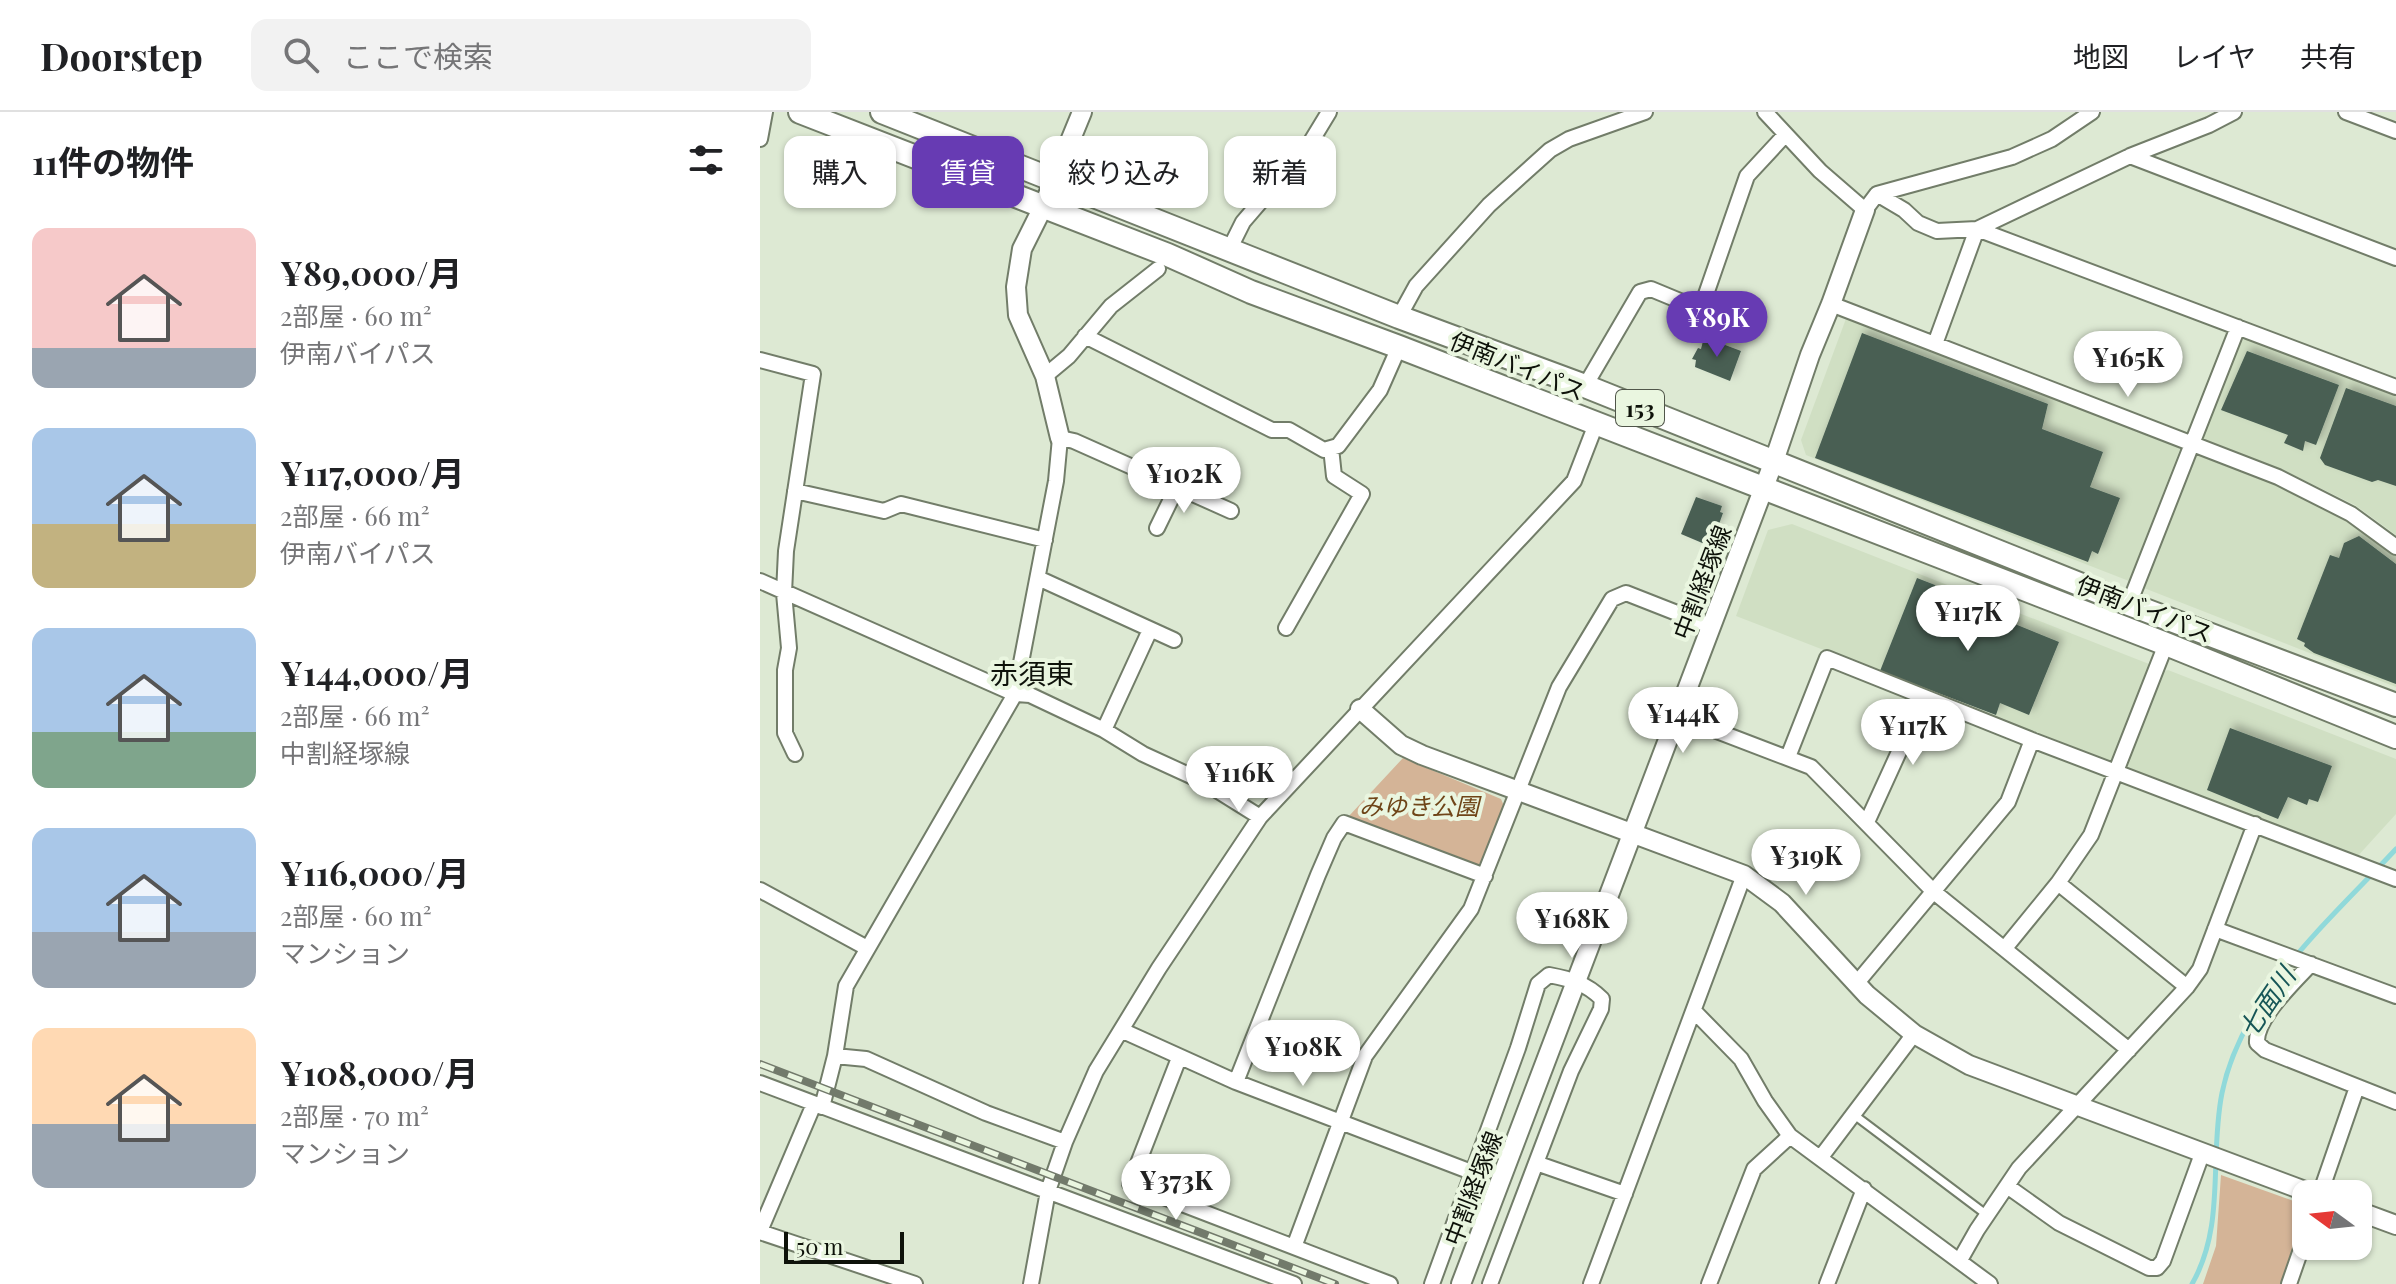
<!DOCTYPE html>
<html lang="ja">
<meta charset="utf-8">
<style>
body{margin:0;font-family:"Playfair Display","Noto Sans JP",serif;background:#f2f2f2;color:#202124;height:100vh;display:flex;flex-direction:column;font-size:30px;white-space:nowrap}
*{box-sizing:border-box;margin:0}
p{font-size:26px;color:#757577}
.icon{flex:none;width:44px;height:44px;fill:none;stroke:currentColor;stroke-width:2;stroke-linecap:round;stroke-linejoin:round}
.map{position:relative;flex:1;overflow:hidden}
.side{display:flex;flex-direction:column;background:#fff;width:760px}
.side>*{flex:none}
.top-card{position:absolute;left:24px;top:24px;width:760px;height:72px;display:flex;gap:16px}
.needle{width:52px;rotate:285deg}
.tools{position:absolute;left:1532px;top:1068px;display:grid;gap:16px}
.tools a{display:grid;place-items:center;width:80px;height:80px;border-radius:16px;background:#fff;box-shadow:0 2px 6px #0004;font-size:40px}
.scale{position:absolute;left:24px;bottom:20px;width:120px;box-sizing:border-box;padding-left:8px;border:4px solid #0e120a;border-top:0;font-size:22px;line-height:28px;white-space:nowrap;color:#0e120a;-webkit-text-stroke:6px #eaf6e0;paint-order:stroke}
.price{position:absolute;translate:-50% -68px;padding:0 18px;border-radius:28px;background:#fff;color:#222;font-size:26px;line-height:52px;filter:drop-shadow(0 2px 4px #0008)}
.price::after{content:'';position:absolute;left:50%;top:48px;width:24px;height:18px;margin-left:-12px;background:inherit;clip-path:polygon(0 0,100% 0,50% 100%)}
.price.selected{background:#673bb3;color:#fff}
ul{padding:0;list-style:none}
li{display:flex;align-items:center;gap:24px;height:200px;padding:0 32px}
li span{display:grid;place-items:center;flex:none;width:224px;height:160px;border-radius:16px;color:#555}
li>.icon{margin-inline-start:auto}
span .icon{width:96px;height:96px;fill:#fffc;stroke-width:1}
li b{font-size:34px}
h2{display:flex;justify-content:space-between;align-items:center;height:96px;padding:0 32px;font-size:34px}
.chip{padding:0 28px;border-radius:16px;background:#fff;box-shadow:0 2px 6px #0004;font-size:28px;line-height:72px}
.chip.selected{background:#673bb3;color:#fff}
header{display:flex;align-items:center;gap:48px;box-sizing:border-box;height:112px;padding:0 40px;background:#fff;border-bottom:2px solid #e0e0e0}
header strong{font-size:38px}
nav{display:flex;gap:44px;margin-inline-start:auto;font-size:28px}
.search{width:560px;height:72px;background:#f2f2f2;display:flex;align-items:center;gap:20px;box-sizing:border-box;padding:0 28px;border-radius:16px;color:#757577;font-size:30px}
main{display:flex;flex:1;min-height:0}
.map>svg:first-child{display:block}
</style>
<header>
<strong>Doorstep</strong>
<div class="search"><svg class="icon" aria-label="search" viewBox="0 0 24 24"><circle cx="10" cy="10" r="6"/><path d="M15 15l6 6"/></svg>ここで検索</div>
<nav><a>地図</a><a>レイヤ</a><a>共有</a></nav>
</header>
<main>
<section class="side">
<h2>11件の物件<svg class="icon" aria-label="filters" viewBox="0 0 24 24"><path d="M4 7h16M4 17h16"/><circle cx="9" cy="7" r="2"/><circle cx="15" cy="17" r="2"/></svg></h2>
<ul>
<li><span style="background:linear-gradient(#f6c9c9 75%,#9aa5b1 0)"><svg class="icon" aria-label="home" viewBox="0 0 24 24"><path d="M3 11l9-7 9 7M6 9v11h12V9"/></svg></span><div><b>¥89,000/月</b><p>2部屋 · 60 m²</p><p>伊南バイパス</p></div></li>
<li><span style="background:linear-gradient(#a9c7e8 60%,#c2b280 0)"><svg class="icon" aria-label="home" viewBox="0 0 24 24"><path d="M3 11l9-7 9 7M6 9v11h12V9"/></svg></span><div><b>¥117,000/月</b><p>2部屋 · 66 m²</p><p>伊南バイパス</p></div></li>
<li><span style="background:linear-gradient(#a9c7e8 65%,#7fa58c 0)"><svg class="icon" aria-label="home" viewBox="0 0 24 24"><path d="M3 11l9-7 9 7M6 9v11h12V9"/></svg></span><div><b>¥144,000/月</b><p>2部屋 · 66 m²</p><p>中割経塚線</p></div></li>
<li><span style="background:linear-gradient(#a9c7e8 65%,#9aa5b1 0)"><svg class="icon" aria-label="home" viewBox="0 0 24 24"><path d="M3 11l9-7 9 7M6 9v11h12V9"/></svg></span><div><b>¥116,000/月</b><p>2部屋 · 60 m²</p><p>マンション</p></div></li>
<li><span style="background:linear-gradient(#ffd9b3 60%,#9aa5b1 0)"><svg class="icon" aria-label="home" viewBox="0 0 24 24"><path d="M3 11l9-7 9 7M6 9v11h12V9"/></svg></span><div><b>¥108,000/月</b><p>2部屋 · 70 m²</p><p>マンション</p></div></li>
</ul>
</section>
<div class="map">
<svg width="1636" height="1172" viewBox="0 0 1636 1172">
<defs>
<filter id="shadow"><feDropShadow dx="4.5" dy="-4.5" stdDeviation="4" flood-color="#0004"/></filter>
</defs>
<rect width="100%" height="100%" fill="#dde9d3"/>
<path fill="#d0dfc3" d="M1087,204L1418,332L1420,337L1369,469L1046,343L1041,328Z
M1487,226L1636,284V423L1595,393L1523,358L1442,328L1479,230Z
M1440,342L1515,372L1587,407L1636,442V575L1384,476L1436,344Z
M1032,412L1389,552L1390,556L1353,650L976,504L1008,418Z
M1408,558L1636,647V702L1596,746L1368,658L1366,653L1402,560Z"/>
<path fill="#d4b497" d="M643,646L741,687L744,694L723,749L716,754L589,704Z
M1461,1063L1545,1093L1546,1101L1522,1172H1443L1456,1134Z"/>
<g fill="none" stroke-linecap="round" stroke-linejoin="round">
<path stroke="#90d9da" stroke-width="5" d="M1432,1172C1466,1113 1449,1045 1462,981C1482,883 1570,808 1636,737"/>
</g>
<path fill="#485e53" filter="url(#shadow)" d="M1102,221L1288,292L1282,317L1343,340L1330,375L1360,386L1338,442L1332,439L1328,450L1055,346Z
M944,225L981,239L970,269L935,255L936,248L932,247L938,236L941,237Z
M1487,239L1579,273L1556,333L1545,329L1543,339L1524,331L1528,323L1461,298Z
M1586,276L1636,294V374L1618,368L1612,370L1565,353L1560,346Z
M936,385L962,394L960,400L963,401L958,415L954,414L947,433L921,422Z
M1599,424L1636,452V572L1554,541L1544,534L1545,531L1537,527L1570,443L1579,446L1584,431Z
M1157,466L1175,473L1174,479L1299,530L1269,603L1240,591L1236,603L1120,559Z
M1470,616L1572,654L1558,690L1549,687L1547,693L1528,685L1518,707L1447,678Z"/>
<g fill="none" stroke-linecap="round" stroke-linejoin="round">
<defs>
<path id="service" d="M1093,1002L1227,1103"/>
<path id="minor" d="M1005,0L1060,59L1105,98L1117,82L1252,45L1292,27L1332,0
M1586,0L1636,19
M0,27L5,0
M1370,44L1636,146
M1117,82L1144,98L1158,111L1177,119L1217,117L1636,275
M469,138L483,110L549,33L569,0
M1071,192L1518,365L1591,402L1636,435
M639,205L656,174L729,93L790,38L809,27L885,0
M325,224L512,318H529L564,338L578,334L620,278L639,235
M1175,232L1217,117L1370,44L1449,13L1474,0
M0,248L53,262L26,439L24,481L29,536L25,558V621L35,642
M285,264L309,244L351,194L398,157
M825,274L880,180L891,177L932,194L944,188L987,64L1025,23
M35,379L124,399L141,392L285,428
M397,416L417,375
M278,466L414,528
M0,469L255,582L270,583L344,618L383,642L444,670L500,705
M1369,492L1478,215
M526,516L602,382L574,364L571,336
M915,603L1051,655L1174,780L1369,938
M344,618L390,518
M1028,645L1067,546L1272,628L1636,767
M1107,710L1164,585
M1298,771L1427,875
M0,778L107,836
M1455,817L1636,884
M1245,836L1298,771L1331,723L1406,532
M1551,852C1535,869 1495,907 1497,931L1505,938L1636,990
M1096,872L1248,690L1272,628
M934,899L981,947L1005,989L1030,1024L1230,1172
M361,918L476,970L714,1061
M75,944L106,947L226,1001L305,1030
M419,946L370,1072L630,1172
M476,970L558,763L574,726L584,711L725,764
M0,971L534,1172
M62,995L75,944L86,874L255,582L296,369L300,326L314,329L471,399
M1061,1045L1154,922
M776,1051L865,1082
M1247,1074L1299,1111L1389,1156H1397L1403,1149L1442,1042
M1560,1082L1597,975
M0,1119L54,992
M0,1120L155,1172
M534,1135L605,944L711,797L799,575L852,487L866,481L950,514
M1200,1148L1217,1118L1259,1056L1427,875L1440,857L1495,712
M271,1172L288,1079L305,1030L336,959L399,856L500,705L814,369L836,312
M672,1172L758,936L778,872L789,863C810,867 826,871 842,887L841,897L811,959L730,1172
M831,1172L984,763
M949,1172L994,1057L1030,1024
M1067,1172L1104,1077
M1529,1172L1546,1123"/>
<path id="tertiary" d="M300,326L285,264L258,203L256,175L262,137L283,95L322,0
M600,597L641,633L662,643L984,763L1022,791L1107,883L1154,922L1209,953L1553,1082
M1598,1099L1636,1113
M701,1172L1014,349L1050,243L1071,192L1105,98"/>
<path id="trunk" d="M40,0L408,143L491,180L639,235L1406,532L1636,625
M122,0L639,205L825,274L1369,492L1636,593"/>
</defs>
<use href="#service" stroke="#727d69" stroke-width="11"/>
<use href="#minor" stroke="#727d69" stroke-width="18"/>
<use href="#tertiary" stroke="#727d69" stroke-width="22"/>
<use href="#trunk" stroke="#727d69" stroke-width="26"/>
<use href="#service" stroke="#fff" stroke-width="7"/>
<use href="#minor" stroke="#fff" stroke-width="14"/>
<use href="#tertiary" stroke="#fff" stroke-width="18"/>
<use href="#trunk" stroke="#fff" stroke-width="22"/>
<defs>
<path id="rail" d="M0,952L575,1172"/>
</defs>
<use href="#rail" stroke="#727a6b" stroke-width="8"/>
<use href="#rail" stroke="#eaf6e0" stroke-width="5" stroke-dasharray="15" stroke-linecap="butt"/>
</g>
<g text-anchor="middle" dominant-baseline="central" stroke-width="8" stroke-linejoin="round" paint-order="stroke">
<rect fill="#eaf6e0" stroke="#50564a" stroke-width="2" x="856" y="278" width="48" height="36" rx="6"/>
<g font-size="22" font-weight="bold" fill="#0e120a">
<text x="880" y="296">153</text>
</g>
<g font-size="24" fill="#0e120a" stroke="#eaf6e0">
<text transform="translate(758 253) rotate(22)">伊南バイパス</text>
<text transform="translate(941 470) rotate(-69)">中割経塚線</text>
<text transform="translate(1385 496) rotate(21)">伊南バイパス</text>
<text transform="translate(712 1076) rotate(-69)">中割経塚線</text>
</g>
<g font-size="24" font-style="italic" fill="#6f4518" stroke="#eaf6e0">
<text x="659" y="693">みゆき公園</text>
</g>
<g font-size="26" font-style="italic" fill="#175657" stroke="#eaf6e0">
<text transform="translate(1506 890) rotate(-56)">七面川</text>
</g>
<g font-size="28" fill="#0e120a" stroke="#eaf6e0">
<text x="272" y="560">赤須東</text>
</g>
</g>
</svg>
<div class="tools">
<a><svg class="needle" viewBox="-14 -14 28 28"><path d="M0-13l5 13h-10z" fill="#e53935"/><path d="M0 13l5-13h-10z" fill="#757577"/></svg></a>
</div>
<div class="scale">50 m</div>
<b class="price selected" style="left:957px;top:247px">¥89K</b>
<b class="price" style="left:1368px;top:287px">¥165K</b>
<b class="price" style="left:424px;top:403px">¥102K</b>
<b class="price" style="left:1208px;top:541px">¥117K</b>
<b class="price" style="left:923px;top:643px">¥144K</b>
<b class="price" style="left:1153px;top:655px">¥117K</b>
<b class="price" style="left:479px;top:702px">¥116K</b>
<b class="price" style="left:1046px;top:785px">¥319K</b>
<b class="price" style="left:812px;top:848px">¥168K</b>
<b class="price" style="left:543px;top:976px">¥108K</b>
<b class="price" style="left:416px;top:1110px">¥373K</b>
<div class="top-card">
<a class="chip">購入</a>
<a class="chip selected">賃貸</a>
<a class="chip">絞り込み</a>
<a class="chip">新着</a>
</div>
</div>
</main>
